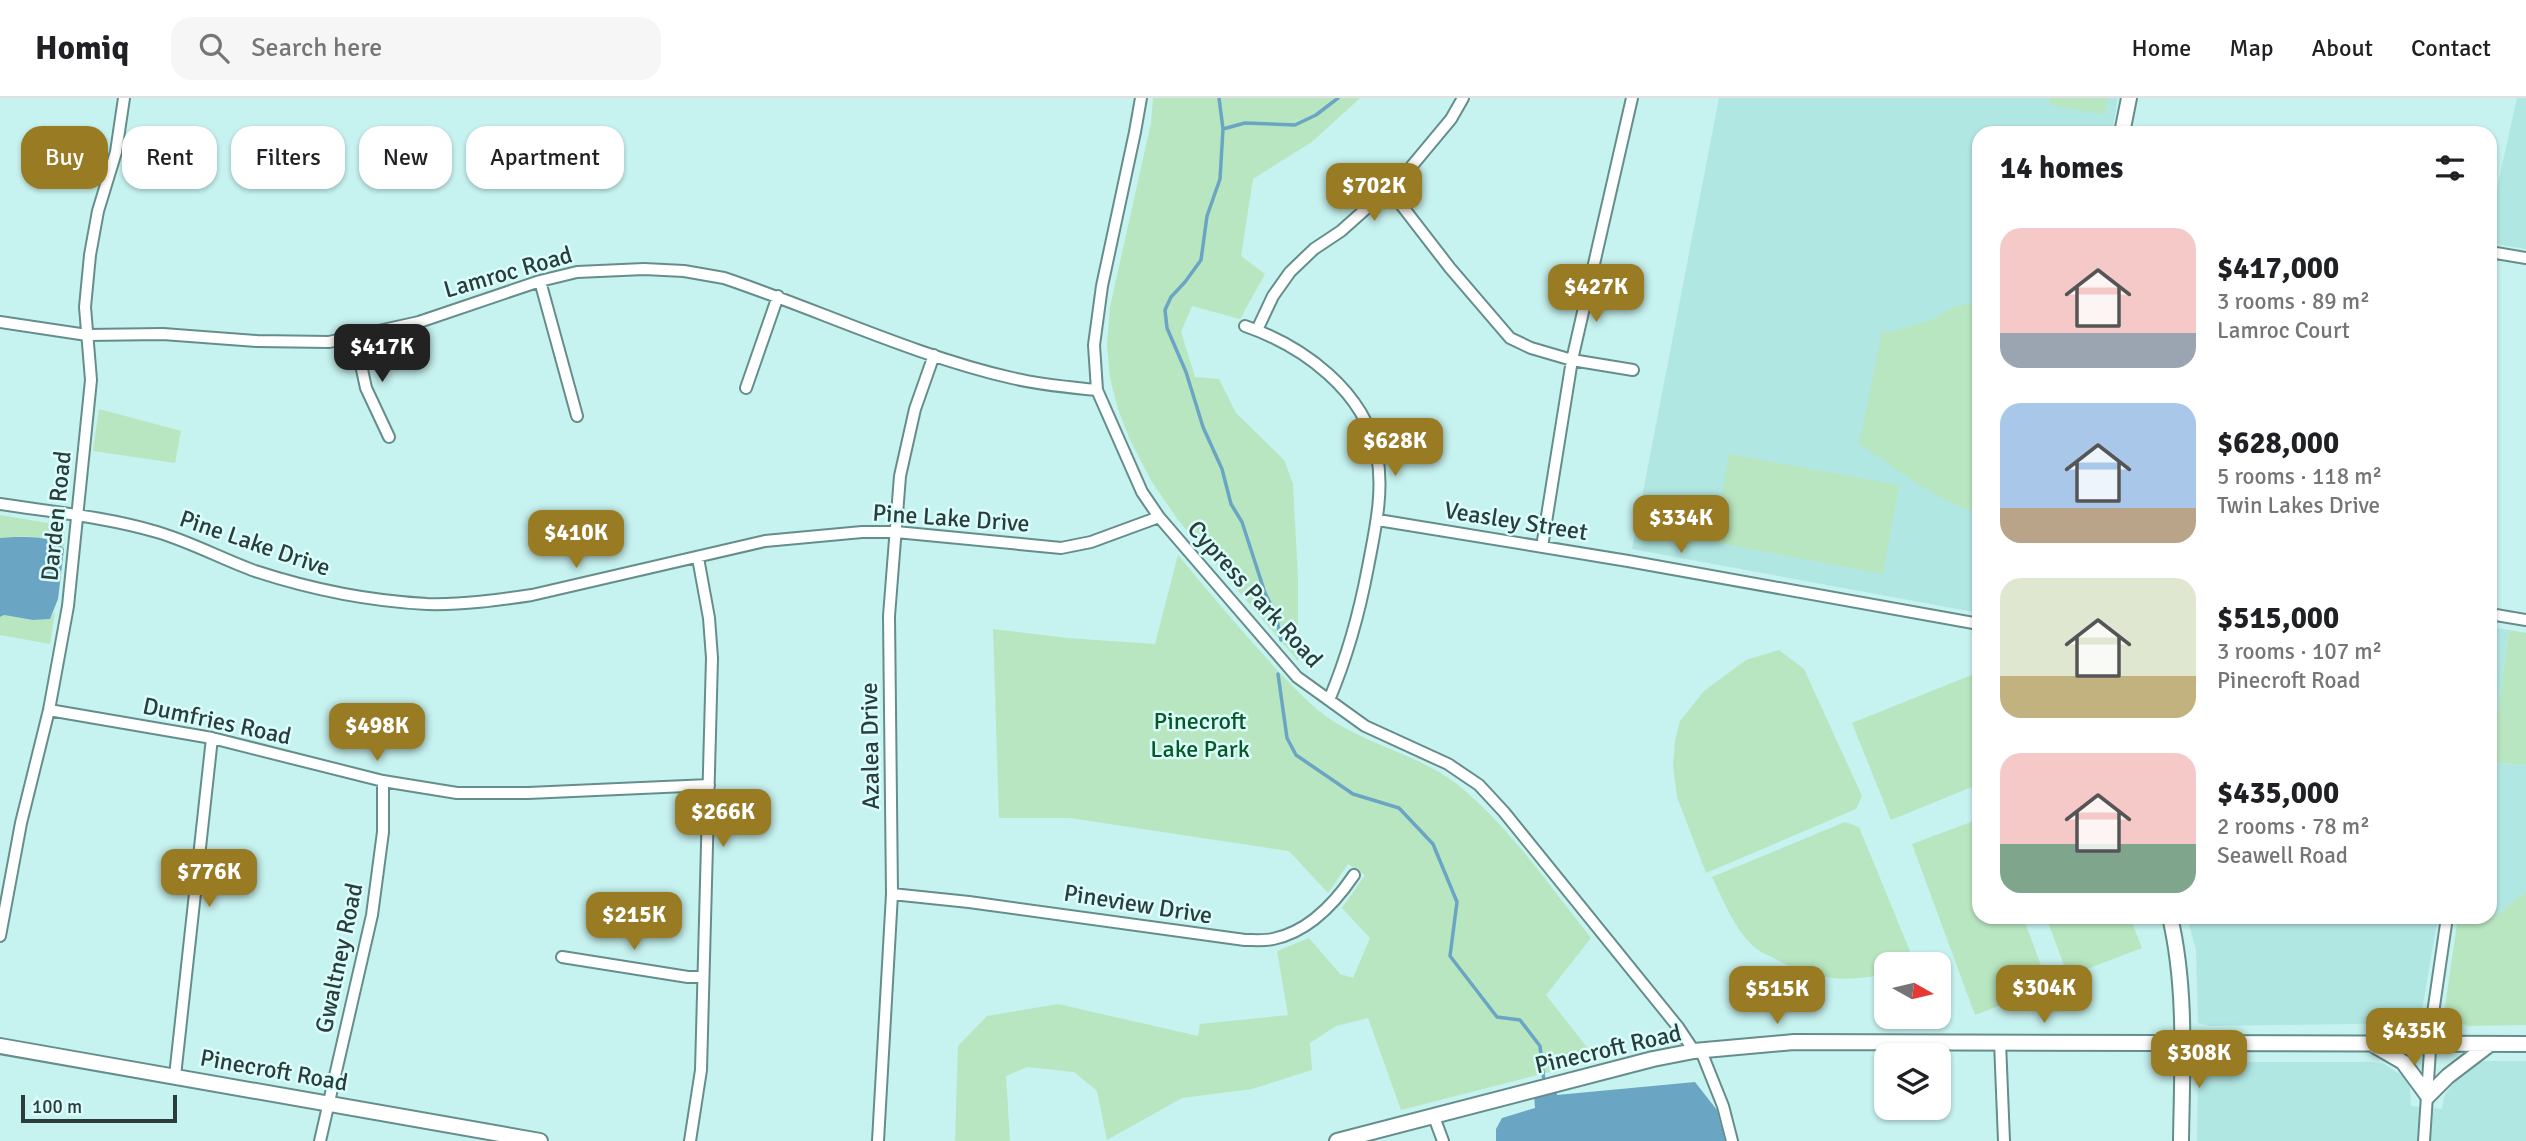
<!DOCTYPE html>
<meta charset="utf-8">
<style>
body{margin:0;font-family:Signika,sans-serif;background:#f6f6f6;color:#202124;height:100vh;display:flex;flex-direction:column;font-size:26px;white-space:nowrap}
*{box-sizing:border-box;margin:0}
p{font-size:23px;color:#757577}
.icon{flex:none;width:38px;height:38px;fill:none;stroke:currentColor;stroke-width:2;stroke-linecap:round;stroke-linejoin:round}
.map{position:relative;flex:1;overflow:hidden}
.details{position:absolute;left:1972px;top:28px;width:525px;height:798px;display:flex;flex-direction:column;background:#fff;border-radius:21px;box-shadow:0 2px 5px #0004}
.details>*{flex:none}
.top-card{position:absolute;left:21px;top:28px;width:665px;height:63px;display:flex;gap:14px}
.needle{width:46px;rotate:98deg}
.fabs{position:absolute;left:1874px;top:854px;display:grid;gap:14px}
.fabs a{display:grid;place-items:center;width:77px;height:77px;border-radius:14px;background:#fff;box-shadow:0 2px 5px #0004;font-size:35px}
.scale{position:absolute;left:21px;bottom:18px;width:156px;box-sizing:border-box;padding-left:7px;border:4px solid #2b3c3b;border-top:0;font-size:19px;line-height:24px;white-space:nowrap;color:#2b3c3b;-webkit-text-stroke:5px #dafefb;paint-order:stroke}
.price{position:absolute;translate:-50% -60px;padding:0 16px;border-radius:14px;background:#997b24;color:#fff;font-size:23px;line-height:46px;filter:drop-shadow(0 2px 4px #0008)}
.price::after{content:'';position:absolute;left:50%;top:42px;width:21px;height:16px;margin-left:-10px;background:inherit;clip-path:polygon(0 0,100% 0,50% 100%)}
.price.selected{background:#222;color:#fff}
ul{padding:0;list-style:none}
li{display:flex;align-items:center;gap:21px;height:175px;padding:0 28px}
li span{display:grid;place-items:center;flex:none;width:196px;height:140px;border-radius:21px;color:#555}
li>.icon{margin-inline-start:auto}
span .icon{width:84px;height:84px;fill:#fffc;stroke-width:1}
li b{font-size:30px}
h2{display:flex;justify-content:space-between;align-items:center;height:84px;padding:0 28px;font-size:30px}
.pill{padding:0 24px;border-radius:21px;background:#fff;box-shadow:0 2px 5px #0004;font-size:24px;line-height:63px}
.pill.selected{background:#997b24;color:#fff}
header{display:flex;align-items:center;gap:42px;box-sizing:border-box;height:98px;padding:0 35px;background:#fff;border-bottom:2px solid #e0e0e0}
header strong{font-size:33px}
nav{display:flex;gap:38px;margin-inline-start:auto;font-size:24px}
.search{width:490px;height:63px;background:#f6f6f6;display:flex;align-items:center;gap:18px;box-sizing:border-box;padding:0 24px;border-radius:21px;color:#757577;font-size:26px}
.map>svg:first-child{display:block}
</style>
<header>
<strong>Homiq</strong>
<div class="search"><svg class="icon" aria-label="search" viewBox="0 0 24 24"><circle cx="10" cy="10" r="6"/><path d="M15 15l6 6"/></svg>Search here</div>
<nav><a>Home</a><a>Map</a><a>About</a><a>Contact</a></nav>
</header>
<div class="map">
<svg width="2526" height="1043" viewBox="0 0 2526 1043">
<rect width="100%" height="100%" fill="#c6f2ef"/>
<path fill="#b1e7e3" d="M1719,0H2118L2112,35H1979V515L1632,451Z
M2517,0H2526V151L2495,146L2496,94Z
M2490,529L2509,532L2491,664L2526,667V794L2498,816L2490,817Z
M2187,819H2438L2421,917L2416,925L2210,928L2198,925L2196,852Z
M2484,963H2526V1043H2197L2198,970L2208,964H2371L2384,966L2403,978L2410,990L2411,1008L2442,1011L2444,999L2451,988L2474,967Z"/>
<path fill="#b8e6c1" d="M1153,0H1360L1313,43L1253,81L1241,158L1265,176L1240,221L1192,208L1181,234L1195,279L1219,281L1236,315L1284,362L1293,386L1298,481V563L1178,422L1152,384L1130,342L1118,311L1110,280L1107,248L1110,209L1151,25Z
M2050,0H2108L2105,17L2049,7Z
M1979,203V415C1936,404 1897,370 1859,346L1882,234L1888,235L1931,222L1954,209Z
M99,311L181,333L175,365L93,353Z
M1729,356L1899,387L1883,476L1713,444Z
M0,417L54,426L65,435L64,451C50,435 20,438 0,440Z
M1178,457C1211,497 1244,536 1279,574C1295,590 1311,609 1330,621C1370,648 1420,657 1458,687C1510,729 1549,788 1591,840L1546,897L1597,962L1401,1012L1368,920L1336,928L1310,945L1312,972L1252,991L1182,1000L1107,1042L1097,993L1074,974L1027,969L1006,978L1010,1043H955L958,948L987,918L1058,906L1198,938L1200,926L1288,917L1277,853L1309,840L1340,876L1353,880L1370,840L1342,810L1365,777L1348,766L1328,795L1289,753L1070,720H999L993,531L1067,540L1155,546Z
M55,513L50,546L0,537V519L4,517L33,522L50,521Z
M2509,532L2526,535V667L2491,664Z
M1779,552L1804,571L1862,698L1856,711L1706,775L1677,699L1673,668L1675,643L1680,623L1704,593L1746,562Z
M1979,574V686L1891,722L1852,625Z
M1979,721V819H2023L2049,889L1975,917L1912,746Z
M1845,724L1859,729L1914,863L1908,866H1886V876C1842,884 1818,883 1777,862C1771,858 1764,856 1758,852C1736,835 1724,804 1712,779Z
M2526,794V927L2467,928L2454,922L2443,923L2458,819H2490V817L2498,816Z
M2046,819H2130L2142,850L2068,878Z"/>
<path fill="#6aa5c4" d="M14,439C31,439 53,438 64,451L58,501L50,521L33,522L4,517L0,519V440Z
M1557,977V997L1695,984L1717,1012L1725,1043H1496V1031L1502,1020L1535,1010L1533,984Z"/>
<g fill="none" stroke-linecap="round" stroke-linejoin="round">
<path stroke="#6aa5c4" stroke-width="3.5" d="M1219,0L1223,31L1220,81L1207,118L1201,162L1185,184L1171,199L1165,212L1167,230L1186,274L1203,329L1222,371L1231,406L1242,424L1265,495L1276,517L1281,542
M1223,31L1245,25L1295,27L1316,17L1338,0
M1278,576L1287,640L1296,657L1353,696L1399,710L1433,746L1457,804L1450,858L1497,919L1520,922L1540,948L1544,984"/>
<defs>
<path id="minor" d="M1141,0L1135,34L1102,188L1094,247L1097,292L1142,394L1159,419L1297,579L1365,628L1448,666L1479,687L1504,714L1678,929L1694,953
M1389,91L1450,170L1510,240L1531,250L1572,262L1633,272
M2490,154L2526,160
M540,183L577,318
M0,224L87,237L163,236L257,243L329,244L419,224L540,183L577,174L644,171L684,173L724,180C819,212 915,258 1012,280C1040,287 1068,289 1097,292
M1245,228C1303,248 1365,293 1377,357C1384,394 1375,432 1368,469C1359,517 1348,557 1329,602
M1257,232L1273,198L1290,174L1314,151L1341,133L1406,75L1451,21L1463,0
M355,239L366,290L389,339
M746,290L778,198
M0,406C52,414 106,419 157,434C191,444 222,461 255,473C310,491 368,503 427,506C462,507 498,502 532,497L765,443L862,434H896L1061,450L1091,444L1159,419
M1378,422L1628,463L1979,526
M1542,449L1572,262L1632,0
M2490,516L2526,522
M49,612L212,640L383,683L457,695H528L709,687
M892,796L969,804L1245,842C1254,842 1264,843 1273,841C1308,834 1335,805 1354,777
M0,838L21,725L49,612L68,508L91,282L85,209L90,157L98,113L116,54L124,0
M562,859L688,879H703
M2000,944L2004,1043
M1701,953L1723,1008L1732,1043
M175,978L212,640
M1434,1019L1443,1043
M320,1043L372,817L383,734V683
M690,1043L701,972L712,560L709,520L698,460
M878,1043L892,796L889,518L900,378L915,311L934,257
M2424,1043L2432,922L2447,819"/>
<path id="tertiary" d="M2122,35L2129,0
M2170,819C2187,891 2182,969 2181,1043
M2370,945L2403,964L2428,998L2448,978L2490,946
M0,948L540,1043
M1337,1043L1653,961L1694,953L1794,944L2526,946"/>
</defs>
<use href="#minor" stroke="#658e8b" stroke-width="14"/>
<use href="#tertiary" stroke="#658e8b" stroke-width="18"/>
<use href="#minor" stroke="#fff" stroke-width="10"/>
<use href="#tertiary" stroke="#fff" stroke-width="14"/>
</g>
<g text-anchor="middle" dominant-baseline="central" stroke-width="5" stroke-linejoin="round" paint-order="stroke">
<g font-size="24" fill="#2b3c3b" stroke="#dafefb">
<text transform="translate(508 174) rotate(-16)">Lamroc Road</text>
<text transform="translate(56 418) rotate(-84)">Darden Road</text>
<text transform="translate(951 420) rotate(4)">Pine Lake Drive</text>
<text transform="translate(1516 423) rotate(9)">Veasley Street</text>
<text transform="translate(255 445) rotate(19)">Pine Lake Drive</text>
<text transform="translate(1255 496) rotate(48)">Cypress Park Road</text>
<text transform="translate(217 623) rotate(12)">Dumfries Road</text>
<text transform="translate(870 648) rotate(-91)">Azalea Drive</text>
<text transform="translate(1138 806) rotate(9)">Pineview Drive</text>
<text transform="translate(339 860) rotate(-78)">Gwaltney Road</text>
<text transform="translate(1608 951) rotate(-13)">Pinecroft Road</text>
<text transform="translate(274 972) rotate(10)">Pinecroft Road</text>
</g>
<g font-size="24" fill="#075827" stroke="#dafefb">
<text x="1200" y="623">Pinecroft<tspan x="1200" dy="28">Lake Park</tspan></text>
</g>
</g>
</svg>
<div class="fabs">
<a><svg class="needle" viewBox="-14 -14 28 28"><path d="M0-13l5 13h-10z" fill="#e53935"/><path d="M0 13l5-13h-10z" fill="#757577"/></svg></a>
<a><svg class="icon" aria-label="layers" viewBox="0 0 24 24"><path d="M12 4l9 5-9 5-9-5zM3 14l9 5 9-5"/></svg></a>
</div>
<div class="scale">100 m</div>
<b class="price" style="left:1374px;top:125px">$702K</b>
<b class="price" style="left:1596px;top:226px">$427K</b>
<b class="price selected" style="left:382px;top:286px">$417K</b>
<b class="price" style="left:1395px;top:380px">$628K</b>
<b class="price" style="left:1681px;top:457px">$334K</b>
<b class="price" style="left:576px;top:472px">$410K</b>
<b class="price" style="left:377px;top:665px">$498K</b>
<b class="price" style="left:723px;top:751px">$266K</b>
<b class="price" style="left:209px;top:811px">$776K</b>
<b class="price" style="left:634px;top:854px">$215K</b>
<b class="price" style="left:2044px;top:927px">$304K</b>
<b class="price" style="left:1777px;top:928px">$515K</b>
<b class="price" style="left:2414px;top:970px">$435K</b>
<b class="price" style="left:2199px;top:992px">$308K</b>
<div class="top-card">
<a class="pill selected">Buy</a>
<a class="pill">Rent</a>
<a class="pill">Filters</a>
<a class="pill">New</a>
<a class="pill">Apartment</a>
</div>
<section class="details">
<h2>14 homes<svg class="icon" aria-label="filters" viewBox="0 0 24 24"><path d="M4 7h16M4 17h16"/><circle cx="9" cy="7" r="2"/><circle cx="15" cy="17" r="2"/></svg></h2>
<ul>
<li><span style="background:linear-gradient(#f6c9c9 75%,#9aa5b1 0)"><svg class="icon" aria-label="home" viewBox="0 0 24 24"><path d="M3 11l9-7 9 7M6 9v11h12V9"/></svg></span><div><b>$417,000</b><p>3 rooms · 89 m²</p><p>Lamroc Court</p></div></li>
<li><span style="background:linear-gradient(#a9c7e8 75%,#b9a48a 0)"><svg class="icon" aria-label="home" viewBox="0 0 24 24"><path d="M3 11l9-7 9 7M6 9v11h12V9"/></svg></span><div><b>$628,000</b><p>5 rooms · 118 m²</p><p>Twin Lakes Drive</p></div></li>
<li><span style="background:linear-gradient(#dfe7d0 70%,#c2b280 0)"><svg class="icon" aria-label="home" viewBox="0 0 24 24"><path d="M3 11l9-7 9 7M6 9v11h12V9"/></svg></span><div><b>$515,000</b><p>3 rooms · 107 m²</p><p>Pinecroft Road</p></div></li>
<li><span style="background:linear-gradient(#f6c9c9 65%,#7fa58c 0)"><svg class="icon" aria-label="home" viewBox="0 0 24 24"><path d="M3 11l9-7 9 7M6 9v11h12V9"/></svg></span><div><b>$435,000</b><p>2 rooms · 78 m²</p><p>Seawell Road</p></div></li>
</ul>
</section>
</div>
